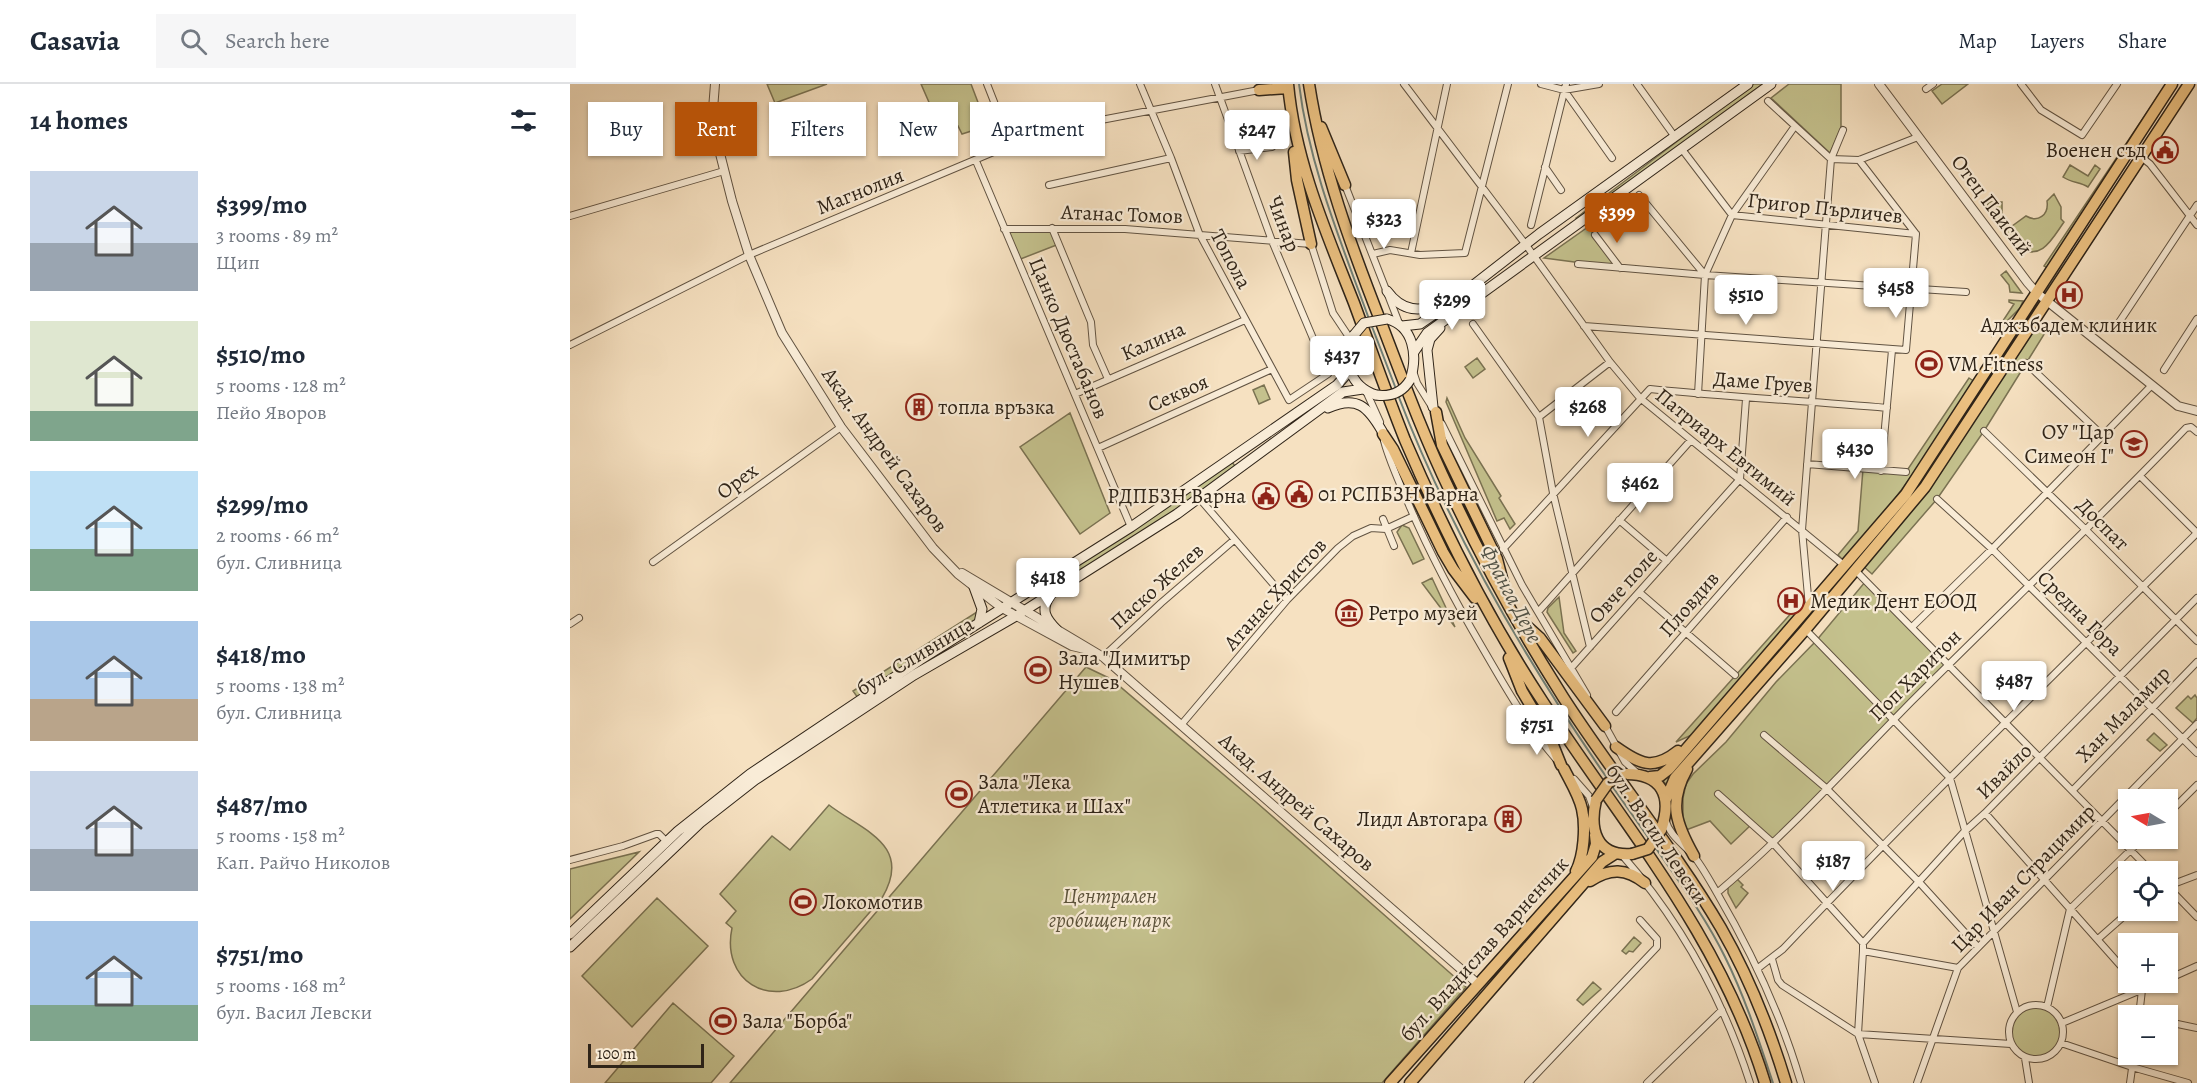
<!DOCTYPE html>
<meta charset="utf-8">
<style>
body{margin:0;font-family:Alegreya,serif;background:#f6f6f7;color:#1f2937;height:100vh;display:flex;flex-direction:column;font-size:22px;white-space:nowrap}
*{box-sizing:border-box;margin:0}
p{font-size:20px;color:#747a83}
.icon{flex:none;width:33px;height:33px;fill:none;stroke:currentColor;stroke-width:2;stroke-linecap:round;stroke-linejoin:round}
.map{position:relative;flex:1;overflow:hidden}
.sheet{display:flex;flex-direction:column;background:#fff;width:570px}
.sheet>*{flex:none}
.hud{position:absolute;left:18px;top:18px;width:570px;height:54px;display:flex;gap:12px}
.needle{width:39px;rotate:280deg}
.tools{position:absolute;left:1548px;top:705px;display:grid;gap:12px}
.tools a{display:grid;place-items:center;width:60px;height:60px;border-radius:0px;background:#fff;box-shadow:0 2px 4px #0004;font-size:30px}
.scale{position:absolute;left:18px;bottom:15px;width:116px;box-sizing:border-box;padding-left:6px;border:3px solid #2f2418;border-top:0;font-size:16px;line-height:21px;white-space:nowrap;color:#2f2418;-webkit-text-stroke:4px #f9ecd7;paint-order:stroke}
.price{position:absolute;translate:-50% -51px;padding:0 14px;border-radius:6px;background:#fff;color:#222;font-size:20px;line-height:39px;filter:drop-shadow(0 2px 3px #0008)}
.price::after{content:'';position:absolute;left:50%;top:36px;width:18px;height:14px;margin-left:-9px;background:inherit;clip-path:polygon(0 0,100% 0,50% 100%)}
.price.current{background:#b45309;color:#fff}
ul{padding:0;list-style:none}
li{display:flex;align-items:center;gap:18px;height:150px;padding:0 30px}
li span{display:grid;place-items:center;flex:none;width:168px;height:120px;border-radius:0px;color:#555}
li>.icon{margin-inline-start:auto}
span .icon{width:72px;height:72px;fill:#fffc;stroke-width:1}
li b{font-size:26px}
h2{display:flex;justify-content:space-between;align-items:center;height:72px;padding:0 30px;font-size:26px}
.tag{padding:0 21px;border-radius:0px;background:#fff;box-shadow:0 2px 4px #0004;font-size:21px;line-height:54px}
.tag.current{background:#b45309;color:#fff}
header{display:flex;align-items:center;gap:36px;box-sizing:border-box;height:84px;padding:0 30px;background:#fff;border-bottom:2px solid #e0e1e3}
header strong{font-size:28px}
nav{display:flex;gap:33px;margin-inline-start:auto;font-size:21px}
.search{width:420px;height:54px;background:#f6f6f7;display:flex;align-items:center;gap:15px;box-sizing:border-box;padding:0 21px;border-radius:0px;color:#747a83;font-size:22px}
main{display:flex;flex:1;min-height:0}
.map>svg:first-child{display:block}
</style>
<header>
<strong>Casavia</strong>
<div class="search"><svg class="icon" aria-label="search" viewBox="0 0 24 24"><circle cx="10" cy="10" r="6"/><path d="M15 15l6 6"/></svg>Search here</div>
<nav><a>Map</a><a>Layers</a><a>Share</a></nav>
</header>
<main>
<section class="sheet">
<h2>14 homes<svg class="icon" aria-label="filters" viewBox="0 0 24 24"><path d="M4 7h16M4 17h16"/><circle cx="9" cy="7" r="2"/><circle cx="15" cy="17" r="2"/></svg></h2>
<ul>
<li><span style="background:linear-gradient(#c9d6e8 60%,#9aa5b1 0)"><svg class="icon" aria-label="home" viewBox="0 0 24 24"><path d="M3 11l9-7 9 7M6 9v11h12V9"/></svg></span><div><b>$399/mo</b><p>3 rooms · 89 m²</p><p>Щип</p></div></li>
<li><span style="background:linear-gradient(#dfe7d0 75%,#7fa58c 0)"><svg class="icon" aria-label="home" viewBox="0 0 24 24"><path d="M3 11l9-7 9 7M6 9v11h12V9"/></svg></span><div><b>$510/mo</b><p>5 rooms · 128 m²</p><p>Пейо Яворов</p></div></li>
<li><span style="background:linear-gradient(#bfe0f5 65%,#7fa58c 0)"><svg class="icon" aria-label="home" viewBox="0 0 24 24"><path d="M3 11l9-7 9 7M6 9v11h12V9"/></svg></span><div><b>$299/mo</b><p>2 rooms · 66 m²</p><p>бул. Сливница</p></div></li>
<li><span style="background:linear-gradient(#a9c7e8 65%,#b9a48a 0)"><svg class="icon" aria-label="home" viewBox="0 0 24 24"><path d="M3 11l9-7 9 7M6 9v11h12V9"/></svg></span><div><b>$418/mo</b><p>5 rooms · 138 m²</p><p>бул. Сливница</p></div></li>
<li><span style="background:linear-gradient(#c9d6e8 65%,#9aa5b1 0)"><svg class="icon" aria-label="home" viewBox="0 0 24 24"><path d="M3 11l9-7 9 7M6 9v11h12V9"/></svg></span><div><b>$487/mo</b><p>5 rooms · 158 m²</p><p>Кап. Райчо Николов</p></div></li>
<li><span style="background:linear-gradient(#a9c7e8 70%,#7fa58c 0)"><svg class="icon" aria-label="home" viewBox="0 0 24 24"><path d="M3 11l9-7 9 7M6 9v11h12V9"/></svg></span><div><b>$751/mo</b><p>5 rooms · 168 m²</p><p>бул. Васил Левски</p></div></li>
</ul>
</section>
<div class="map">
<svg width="1627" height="999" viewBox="0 0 1627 999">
<rect width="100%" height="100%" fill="#f6e1c1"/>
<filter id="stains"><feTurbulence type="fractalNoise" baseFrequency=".00333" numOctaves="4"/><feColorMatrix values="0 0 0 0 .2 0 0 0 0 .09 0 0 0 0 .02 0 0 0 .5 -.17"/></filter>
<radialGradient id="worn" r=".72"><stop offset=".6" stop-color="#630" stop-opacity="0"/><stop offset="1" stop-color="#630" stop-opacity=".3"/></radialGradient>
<path fill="#c4c18d" stroke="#7a7252" stroke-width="1.5" d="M197,0H257L205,19Z
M351,0H401L417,42L392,50L388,42L372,48Z
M1183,0H1193L1008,135L1006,134Z
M1219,0H1271V44L1260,69L1201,14Z
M1372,0H1398L1372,20L1362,7Z
M1596,0L1480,185L1474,182Z
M1500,81L1518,92L1525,81L1530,85L1518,103C1510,98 1502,99 1493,93Z
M1484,110L1491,123V135L1494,138C1482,155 1472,177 1448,164L1416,123L1419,118H1432V134L1438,145L1456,132C1468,139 1479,131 1477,117Z
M1018,143L1050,184L974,174Z
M482,144L489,160L448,176L434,145Z
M1436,187L1452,209L1440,208L1439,201L1431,191Z
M1439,216L1453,217L1450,224L1422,252L1420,245L1427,246L1444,220L1439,218Z
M1455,234L1458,235L1383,352L1335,422L1228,546L1132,653L1096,700L1093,697L1333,420L1381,351Z
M1468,237L1478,244L1414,347L1367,415L1302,490L1293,482Z
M907,274L915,285L903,294L895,283Z
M1399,294L1405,298C1365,360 1323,422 1275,478L1268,471L1288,447L1293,385L1336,388Z
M694,301L700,315L689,320L683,306Z
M877,314L895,354L931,412L929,414L945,440L940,445L934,434L927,437L876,318Z
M500,329L540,429L510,450L450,363Z
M660,375L667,385L471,516L465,503Z
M832,441L839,444L854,475L843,480L827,448Z
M862,494L885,543L852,499Z
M1295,498L1379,580L1203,759L1182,740L1161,760L1140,737L1116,746L1113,736V714L1116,700L1123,690L1156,658L1206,598L1246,557Z
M989,513L994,549L1006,567L1003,569L977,528L978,524Z
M1233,516L1230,531L1124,650L1106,658Z
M410,526L411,534L350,576H337L334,583L288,614L283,607Z
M516,583L541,595L686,718L896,903L812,999H160Z
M1625,611L1627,614V634L1623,639L1606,624L1618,612L1621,615Z
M1584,649L1597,661L1590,667L1577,656Z
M259,721C291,746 344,760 312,814L242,895C199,926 151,896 162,844L156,839L166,827L150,810L202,752L220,766Z
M69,768L0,835V785Z
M1165,793L1173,801L1171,803L1178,809L1166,824L1158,809V800Z
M87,814L138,862L62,943L12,892Z
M1064,853L1071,859L1063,868L1059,867L1056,870L1052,867Z
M1023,898L1031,905L1013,921L1007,916Z
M103,919L164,972L141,999H35Z
M1439 948a27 27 0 1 1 54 0a27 27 0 1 1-54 0Z"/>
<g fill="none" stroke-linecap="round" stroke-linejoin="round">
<path stroke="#718077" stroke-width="2" d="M729,0C739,82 771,158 799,235
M801,240L826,305
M828,311C880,447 954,574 1037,694
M1042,702L1080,756
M1085,763C1110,799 1136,834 1155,873C1175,913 1189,957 1203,999"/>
<defs>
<path id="minor" d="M417,0L439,56
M570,0L601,74L629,149L719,316L758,290L702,157L645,0
M834,0L956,161L1040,278L1070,314L1275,482
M971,0L994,6L1029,0
M1067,0L1105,53
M1451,0L1471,26L1512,51L1547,0
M1356,5L1363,0
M994,6L1042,74
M1198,17L1261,75L1289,76L1348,53
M1111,64L1162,131L1346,150
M669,67L702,63
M1571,73L1580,80L1627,141
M406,77L561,443
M975,83L991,106
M479,101L601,74
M775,101L829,239
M1069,111L1135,191
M0,132L154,87
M961,141L996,0
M482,144L521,238L523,261L538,295
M434,145H555L741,160L763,229L781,256
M1025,151L1050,184
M841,169L877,0
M803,170L820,166L850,171L895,169L938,0
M1008,180L1135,191L1396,208
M903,240L969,333L983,409L1020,563
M1014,242L1336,266L1346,150L1289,76
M1546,243L1627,121
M0,261L179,171L433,64L439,56L452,51L689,6
M1456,279L1533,352
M1594,286L1627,235
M843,287L847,299L862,323
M796,307L810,338
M505,310L675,236
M1128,310L1135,191L1162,131L1225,42
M969,333L1040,278
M872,340L952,501L1017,611
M1414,347L1516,446L1627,557
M814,357C820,379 830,400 839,421C860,470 885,517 912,563C934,601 956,640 985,674
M528,364L702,285
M1237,380L1336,388
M1311,387L1322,266
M1570,392L1627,449
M629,414L717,516
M1367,415L1422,465L1627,669
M813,435L824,462
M1049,436L1097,477
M933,465L1080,305C1159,313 1238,317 1317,324
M83,478L271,343
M1285,486L1582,788
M1069,508L1165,591
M1239,523L1232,446L1261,75L1273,46
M968,528L1121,356
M0,540L9,534
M1342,543L1422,465L1582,301
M1235,545L1380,694L1447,928
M533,573L591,519L664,456
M1002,583L1170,395L1176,315
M1046,628L1217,433
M1034,640L1055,678L1066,688
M611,641L717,516L768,464L783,452L801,444L816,445L844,432
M1194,651L1256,704L1349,798L1408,863
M1004,695L1019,712L1023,723
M1503,706L1627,578
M1148,710L1203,759L1293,859V867L1388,884
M1415,729L1558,890
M1598,730L1627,701
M1095,735C1100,752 1111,758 1123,771C1132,782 1140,797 1147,809C1182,869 1212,933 1231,999
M1052,771C1110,837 1153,915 1180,999
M0,776L53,762L86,750H89L97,758
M1598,802L1627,791
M1598,803L1627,833
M1147,809C1217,750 1278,682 1342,617C1433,526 1527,437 1616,344L1621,343L1627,348
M1528,855L1561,826
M1293,859L1394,748L1415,729L1627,514
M1293,867L1288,950L1305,999
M1202,875L1208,896L1212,901L1288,950L1441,960
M1187,885L1213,865C1348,723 1488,587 1627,449
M1598,895L1627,882
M1566,898L1572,906L1569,932
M1439 948a27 27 0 1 1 54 0a27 27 0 1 1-54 0Z
M1477,923L1500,825L1573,754
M1598,938L1627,944
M1492,939L1590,898
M1491,959L1562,983L1618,999
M1455,974L1459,999
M958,999L1087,863V855L1070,836
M1077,999L1152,926
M1347,999L1388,884L1627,640
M1560,999L1564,970"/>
<path id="tertiary" d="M145,0L142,38L162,117L179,171L212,249L271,343L363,464L388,490L432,524L502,562L519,566
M1309,0L1458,199L1467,209L1608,322L1627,327
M392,489L533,573L908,900"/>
<path id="secondary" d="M817,207C833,229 849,227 874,221
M817,235C844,242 848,272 840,296
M832,242L850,240L879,220L969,150L1178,0
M784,251C772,275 779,302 806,311
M844,268L857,249L1201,0
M863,323L857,266L860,255L870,244
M758,324C787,311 798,323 812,347
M404,503L412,525L409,539
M480,512C470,526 476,535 487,546
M0,850L108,747L180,690L350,576L561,443L767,301L775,292L779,283
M0,863L130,739L185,696L344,591L446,532L607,430L773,308L793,305"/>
<path id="primary" d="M1046,663C1070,680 1083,687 1108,667
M994,685C1000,697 1009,711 1012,725C1016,742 1014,772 1006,787
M1117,685C1098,719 1106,740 1124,772
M1054,690C1092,689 1103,712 1091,746
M1080,693L1090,692L1099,685L1336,410L1602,0
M1096,715L1105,694L1235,546L1355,403L1619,0
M1026,716C1019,745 1026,773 1062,770
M1020,797C1040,784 1056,784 1075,799
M820,999L1022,773L1026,760L1025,751
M840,999L1032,778L1046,769"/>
<path id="trunk" d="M718,0C725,77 756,148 784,219C801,265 817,311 835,356C874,447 919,536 973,618C1056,745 1150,851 1195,999
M739,0C752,84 781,162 812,241C833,296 854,353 880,407C913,478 951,547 993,613C1043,691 1104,764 1151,844C1179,893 1200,946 1216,999
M689,6L718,4
M751,43L775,101
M724,68L727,96L741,160
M866,328L872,361L927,475L935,506
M813,350L823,365L873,468L883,485L905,514
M949,535L970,554L1035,642
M939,574L952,607L981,656L991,681"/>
</defs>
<use href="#minor" stroke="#615342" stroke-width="8"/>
<use href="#tertiary" stroke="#615342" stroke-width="10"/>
<use href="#secondary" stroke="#2f2418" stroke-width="11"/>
<use href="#primary" stroke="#2f2418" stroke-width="13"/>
<use href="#trunk" stroke="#2f2418" stroke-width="13"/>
<use href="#minor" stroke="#f9ecd7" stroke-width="6"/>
<use href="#tertiary" stroke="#f9ecd7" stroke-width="8"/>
<use href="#secondary" stroke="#f9ecd7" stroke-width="9"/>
<use href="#primary" stroke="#ebc080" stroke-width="10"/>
<use href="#trunk" stroke="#ebc080" stroke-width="10"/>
<defs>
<path id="secondary-bridge" d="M784,251L794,239L817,235
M806,311C820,313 832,309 840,296"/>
<path id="primary-bridge" d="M1026,716L1038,699L1054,690
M1062,770L1078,765L1091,746"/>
</defs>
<use href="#secondary-bridge" stroke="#2f2418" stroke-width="11" stroke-linecap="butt"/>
<use href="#primary-bridge" stroke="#2f2418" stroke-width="13" stroke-linecap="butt"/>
<use href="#secondary-bridge" stroke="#f9ecd7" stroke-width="9"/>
<use href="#primary-bridge" stroke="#ebc080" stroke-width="10"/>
</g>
<defs>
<symbol id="civic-ring" viewBox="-11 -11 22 22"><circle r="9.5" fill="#f9ecd7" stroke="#8f2418" stroke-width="1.5"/><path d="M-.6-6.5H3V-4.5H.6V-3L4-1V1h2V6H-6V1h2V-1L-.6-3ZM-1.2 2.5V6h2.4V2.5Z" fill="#8f2418"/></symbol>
<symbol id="hospital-ring" viewBox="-11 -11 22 22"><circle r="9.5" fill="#f9ecd7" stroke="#8f2418" stroke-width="1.5"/><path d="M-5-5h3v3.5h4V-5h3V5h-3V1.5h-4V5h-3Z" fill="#8f2418"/></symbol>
<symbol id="stadium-ring" viewBox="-11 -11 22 22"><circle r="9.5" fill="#f9ecd7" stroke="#8f2418" stroke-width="1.5"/><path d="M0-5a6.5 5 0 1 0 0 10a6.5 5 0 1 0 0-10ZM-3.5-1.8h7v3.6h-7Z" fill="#8f2418"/></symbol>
<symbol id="building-ring" viewBox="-11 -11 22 22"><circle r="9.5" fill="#f9ecd7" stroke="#8f2418" stroke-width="1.5"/><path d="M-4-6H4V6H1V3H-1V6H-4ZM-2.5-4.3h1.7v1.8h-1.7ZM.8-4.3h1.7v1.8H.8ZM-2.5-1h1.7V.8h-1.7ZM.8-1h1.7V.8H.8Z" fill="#8f2418"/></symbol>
<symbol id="school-ring" viewBox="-11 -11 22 22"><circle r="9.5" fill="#f9ecd7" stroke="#8f2418" stroke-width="1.5"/><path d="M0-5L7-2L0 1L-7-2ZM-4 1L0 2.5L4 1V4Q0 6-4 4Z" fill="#8f2418"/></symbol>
<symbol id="museum-ring" viewBox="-11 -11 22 22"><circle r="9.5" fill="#f9ecd7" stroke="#8f2418" stroke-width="1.5"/><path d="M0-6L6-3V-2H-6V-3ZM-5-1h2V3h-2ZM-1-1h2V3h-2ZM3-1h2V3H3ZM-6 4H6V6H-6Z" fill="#8f2418"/></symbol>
</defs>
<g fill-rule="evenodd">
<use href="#civic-ring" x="1580" y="51" width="30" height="30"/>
<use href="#hospital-ring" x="1484" y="196" width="30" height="30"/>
<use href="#stadium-ring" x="1344" y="265" width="30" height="30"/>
<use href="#building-ring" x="334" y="308" width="30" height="30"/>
<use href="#school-ring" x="1549" y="345" width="30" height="30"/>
<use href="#civic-ring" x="714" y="395" width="30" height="30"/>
<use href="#civic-ring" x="681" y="397" width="30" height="30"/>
<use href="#hospital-ring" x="1206" y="502" width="30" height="30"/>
<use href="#museum-ring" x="764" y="514" width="30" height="30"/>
<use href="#stadium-ring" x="453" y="571" width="30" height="30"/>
<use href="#stadium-ring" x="374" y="695" width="30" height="30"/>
<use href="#building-ring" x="923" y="720" width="30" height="30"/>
<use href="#stadium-ring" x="218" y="803" width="30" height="30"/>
<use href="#stadium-ring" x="138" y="922" width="30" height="30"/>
</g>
<g text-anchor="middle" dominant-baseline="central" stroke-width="4.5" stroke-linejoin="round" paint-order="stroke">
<g font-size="21" fill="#2f2418" stroke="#f9ecd7" text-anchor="start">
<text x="1576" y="66" text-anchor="end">Военен съд</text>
<text x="1499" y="241" text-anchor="middle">Аджъбадем клиник</text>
<text x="1378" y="280">VM Fitness</text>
<text x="368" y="323">топла връзка</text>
<text x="1544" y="348" text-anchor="end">ОУ "Цар<tspan x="1544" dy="24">Симеон I"</tspan></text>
<text x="748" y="410">01 РСПБЗН Варна</text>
<text x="676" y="412" text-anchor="end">РДПБЗН Варна</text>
<text x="1240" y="517">Медик Дент ЕООД</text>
<text x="798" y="529">Ретро музей</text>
<text x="488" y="574">Зала "Димитър<tspan x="488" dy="24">Нушев'</tspan></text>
<text x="408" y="698">Зала "Лека<tspan x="408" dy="24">Атлетика и Шах"</tspan></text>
<text x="918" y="735" text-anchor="end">Лидл Автогара</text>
<text x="252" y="818">Локомотив</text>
<text x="172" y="937">Зала "Борба"</text>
</g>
<g font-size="21" fill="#2f2418" stroke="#f9ecd7">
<text transform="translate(290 107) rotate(-22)">Магнолия</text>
<text transform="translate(1422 121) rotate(53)">Отец Паисий</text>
<text transform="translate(1255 124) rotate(6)">Григор Пърличев</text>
<text transform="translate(552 130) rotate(2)">Атанас Томов</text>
<text transform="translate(714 140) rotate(69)">Чинар</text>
<text transform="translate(661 175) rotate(62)">Топола</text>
<text transform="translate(499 254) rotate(67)">Цанко Дюстабанов</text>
<text transform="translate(583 257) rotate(-24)">Калина</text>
<text transform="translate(1193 298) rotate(4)">Даме Груев</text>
<text transform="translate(608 309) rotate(-24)">Секвоя</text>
<text transform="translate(1156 363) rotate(39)">Патриарх Евтимий</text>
<text transform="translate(315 366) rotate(54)">Акад. Андрей Сахаров</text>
<text transform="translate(167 397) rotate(-36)">Орех</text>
<text transform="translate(1533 440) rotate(45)">Доспат</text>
<text transform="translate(587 502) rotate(-42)">Паско Желев</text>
<text transform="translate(1053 502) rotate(-48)">Овче поле</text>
<text transform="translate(705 510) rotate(-48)">Атанас Христов</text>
<text transform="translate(1119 520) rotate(-49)">Пловдив</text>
<text transform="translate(1510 529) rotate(45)">Средна Гора</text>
<text transform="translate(345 572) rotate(-31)">бул. Сливница</text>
<text transform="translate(1345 591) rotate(-45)">Поп Харитон</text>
<text transform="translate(1553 630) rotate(-46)">Хан Маламир</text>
<text transform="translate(1434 687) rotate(-45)">Ивайло</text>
<text transform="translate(727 718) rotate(41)">Акад. Андрей Сахаров</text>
<text transform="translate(1087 750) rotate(56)">бул. Васил Левски</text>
<text transform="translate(1453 794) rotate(-46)">Цар Иван Страцимир</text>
<text transform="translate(914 865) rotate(-48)">бул. Владислав Варненчик</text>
</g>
<g font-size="21" font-style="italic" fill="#5c533b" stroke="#f9ecd7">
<text x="540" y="812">Централен<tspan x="540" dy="24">гробищен парк</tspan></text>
</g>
<g font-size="22" font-style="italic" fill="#505247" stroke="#f9ecd7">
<text transform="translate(941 510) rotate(62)">Франга Дере</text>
</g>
</g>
<rect width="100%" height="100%" filter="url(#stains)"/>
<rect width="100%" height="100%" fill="url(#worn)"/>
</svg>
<div class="tools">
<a><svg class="needle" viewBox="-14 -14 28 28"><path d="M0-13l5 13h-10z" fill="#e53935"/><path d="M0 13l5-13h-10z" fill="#747a83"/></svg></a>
<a><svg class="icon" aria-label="locate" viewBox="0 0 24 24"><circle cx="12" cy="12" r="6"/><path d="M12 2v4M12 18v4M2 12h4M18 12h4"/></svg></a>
<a>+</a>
<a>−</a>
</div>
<div class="scale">100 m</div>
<b class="price" style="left:687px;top:77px">$247</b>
<b class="price current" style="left:1047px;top:160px">$399</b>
<b class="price" style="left:814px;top:166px">$323</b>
<b class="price" style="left:1326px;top:235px">$458</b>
<b class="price" style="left:1176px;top:242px">$510</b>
<b class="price" style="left:882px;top:247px">$299</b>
<b class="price" style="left:772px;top:303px">$437</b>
<b class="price" style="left:1018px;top:354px">$268</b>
<b class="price" style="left:1285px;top:396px">$430</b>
<b class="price" style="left:1070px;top:430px">$462</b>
<b class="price" style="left:478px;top:525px">$418</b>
<b class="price" style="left:1444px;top:628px">$487</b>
<b class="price" style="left:967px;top:672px">$751</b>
<b class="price" style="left:1263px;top:808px">$187</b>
<div class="hud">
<a class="tag">Buy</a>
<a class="tag current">Rent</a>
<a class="tag">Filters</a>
<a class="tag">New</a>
<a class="tag">Apartment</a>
</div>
</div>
</main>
